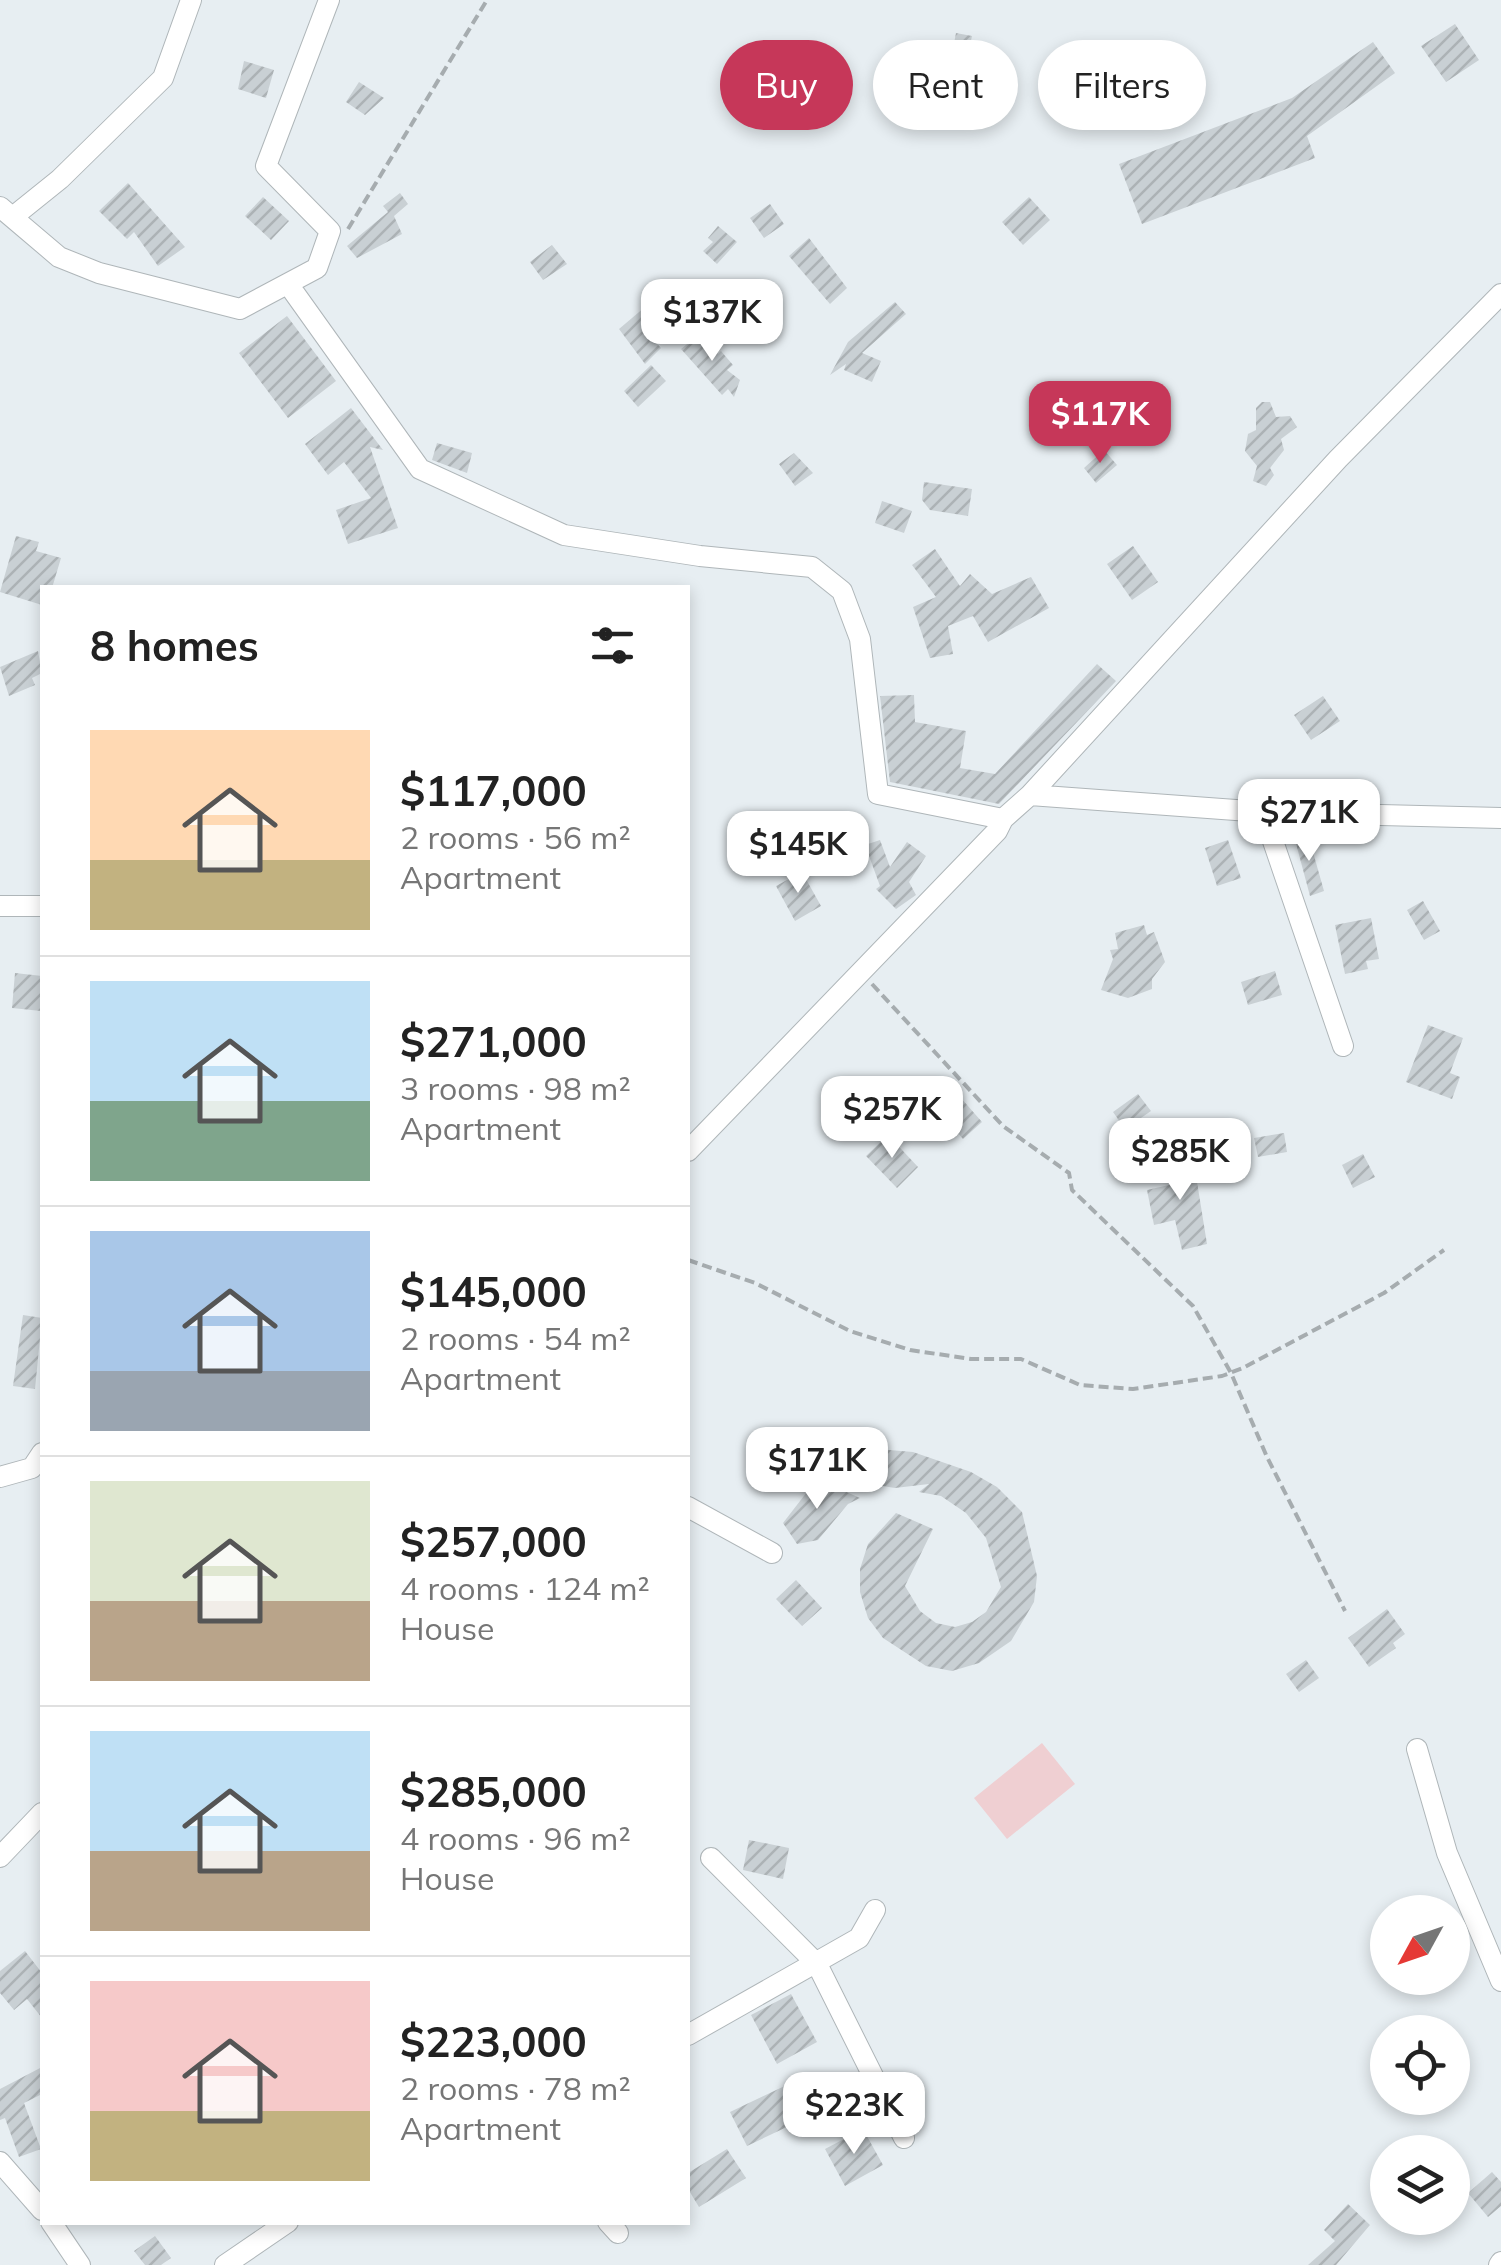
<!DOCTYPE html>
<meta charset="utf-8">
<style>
body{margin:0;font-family:Mulish,sans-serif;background:#f2f2f2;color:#222;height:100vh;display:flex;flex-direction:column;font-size:38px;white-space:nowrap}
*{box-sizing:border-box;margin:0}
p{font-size:32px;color:#767676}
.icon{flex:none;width:55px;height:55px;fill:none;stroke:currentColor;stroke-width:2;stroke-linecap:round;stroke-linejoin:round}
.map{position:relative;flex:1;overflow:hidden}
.drawer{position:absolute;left:40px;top:585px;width:650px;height:1640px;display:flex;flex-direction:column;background:#fff;border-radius:0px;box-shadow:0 5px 15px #0003}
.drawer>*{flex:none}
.top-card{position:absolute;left:720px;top:40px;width:630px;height:90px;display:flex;gap:20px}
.needle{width:65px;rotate:230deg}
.fabs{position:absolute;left:1370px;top:1895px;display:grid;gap:20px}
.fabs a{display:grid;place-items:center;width:100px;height:100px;border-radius:50%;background:#fff;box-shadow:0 5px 15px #0003;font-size:50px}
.price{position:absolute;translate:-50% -85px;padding:0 22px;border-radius:20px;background:#fff;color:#222;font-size:32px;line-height:65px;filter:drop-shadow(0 2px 5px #0008)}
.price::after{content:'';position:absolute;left:50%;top:60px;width:30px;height:22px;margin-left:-15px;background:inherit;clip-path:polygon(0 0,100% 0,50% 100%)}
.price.active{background:#c63759;color:#fff}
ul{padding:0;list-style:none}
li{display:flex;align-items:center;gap:30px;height:250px;padding:0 50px}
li+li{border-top:2px solid #e0e0e0}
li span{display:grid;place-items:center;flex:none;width:280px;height:200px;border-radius:0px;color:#555}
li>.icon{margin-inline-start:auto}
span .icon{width:120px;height:120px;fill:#fffc;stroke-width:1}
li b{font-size:42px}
h2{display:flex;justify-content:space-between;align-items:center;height:120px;padding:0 50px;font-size:42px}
.chip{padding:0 35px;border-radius:45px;background:#fff;box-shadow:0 5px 15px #0003;font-size:35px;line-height:90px}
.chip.active{background:#c63759;color:#fff}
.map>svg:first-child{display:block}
</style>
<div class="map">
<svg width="1501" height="2265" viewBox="0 0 1501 2265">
<defs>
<pattern id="building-hatch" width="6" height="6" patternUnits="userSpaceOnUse" patternTransform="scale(2.5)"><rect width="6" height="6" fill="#c9d0d4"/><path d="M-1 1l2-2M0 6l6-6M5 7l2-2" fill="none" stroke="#acb2b5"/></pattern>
</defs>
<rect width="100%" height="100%" fill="#e7eef2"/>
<path fill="#efcfd2" d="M1042,1743L1075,1784L1007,1839L974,1798Z"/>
<path fill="url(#building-hatch)" d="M1455,24L1479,60L1446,82L1421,46Z
M956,33L972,36L962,82L947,79Z
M1373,42L1395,73L1307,136L1315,158L1142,224L1119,164L1292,98Z
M244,61L274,70L266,98L238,89Z
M359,82L384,98L365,115L346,102Z
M128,183L185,247L158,266L134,232L127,239L99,211Z
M400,193L408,204L394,216L402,234L357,258L347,246L388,212L383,206Z
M263,197L289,221L271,240L245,216Z
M1029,197L1050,220L1023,245L1002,222Z
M770,204L784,224L764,238L750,218Z
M718,226L737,242L717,264L703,251L713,242L708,238Z
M809,238L847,288L830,304L789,256Z
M552,245L567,264L543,280L530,262Z
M691,288L695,294L647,333L661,348L645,364L619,329L645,307L649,311Z
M895,302L906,314L862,353L881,361L872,382L844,370L846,364L830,375L848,342Z
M287,316L336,381L288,418L239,353Z
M702,332L718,354L721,351L733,365L727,370L740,380L734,397L728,389L722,395L681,349Z
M651,365L666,381L638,407L624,391Z
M1262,402H1270L1276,417L1290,416L1297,427L1281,439L1284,450L1270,468L1274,475L1266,486L1253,481L1257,466L1245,451L1248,434L1256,430V408Z
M351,408L383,450L370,447L398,528L348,544L336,510L371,498L344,462L328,475L305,444Z
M437,443L472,453L467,473L432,460Z
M1104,450L1117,465L1096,483L1084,468Z
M794,453L813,473L795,486L779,464Z
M924,482L972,489L968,516L930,510L922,500Z
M882,501L912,511L904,533L875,523Z
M16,536L39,542L36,551L61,558L52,588H42V605L0,592Z
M1133,546L1158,582L1132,600L1107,564Z
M935,549L960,586L970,574L992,594L1031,577L1049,608L988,642L973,616L948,626L953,654L930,658L913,607L936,597L912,565Z
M38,651L42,673L32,678L35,685L9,696L0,667Z
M1097,664L1116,681L999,804L890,782L880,696L914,695L915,722L966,731L960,768L995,774Z
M1323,696L1340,721L1311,740L1294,715Z
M1303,833L1309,838L1324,891L1310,896L1294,836Z
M880,840L890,867L907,842L926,856L909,882L916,895L896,909L876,889L880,886L865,845Z
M1228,840L1241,878L1217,886L1205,848Z
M802,872L821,906L795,921L776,886Z
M1423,901L1440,931L1424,940L1407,910Z
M1371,918L1379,959L1366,961L1368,969L1345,974L1335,925Z
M1144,925L1147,935L1154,932L1165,962L1152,979V989L1128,998L1101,990L1113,959L1110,950L1118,949L1115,933Z
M1275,971L1282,995L1248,1005L1241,982Z
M15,973L42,976L41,1011L12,1008Z
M1428,1025L1463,1038L1450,1073L1460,1077L1452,1099L1406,1082Z
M953,1089L982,1122L963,1139L934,1105Z
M1138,1094L1151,1111L1125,1129L1113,1112Z
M1284,1133L1287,1152L1258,1157L1254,1138Z
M888,1135L918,1167L897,1188L866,1156Z
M1363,1154L1375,1177L1353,1188L1342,1165Z
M1193,1157L1207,1244L1182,1250L1175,1220L1154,1225L1147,1190L1169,1185L1165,1163Z
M23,1315L42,1318L35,1389L13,1386Z
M889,1450L913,1452L971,1472L997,1487L1022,1512L1037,1576L1034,1602L1011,1641L979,1663L952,1671L926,1666L883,1638L868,1618L860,1592V1569L868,1544L896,1513L933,1529L905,1586L920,1611L936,1623L955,1627L972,1622L986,1612L1001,1587L986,1538L966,1513L941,1496L919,1492L929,1484L895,1488L821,1476L834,1465Z
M817,1479L860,1498L848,1504L818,1540L797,1544L783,1523Z
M796,1580L822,1608L802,1626L776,1599Z
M1387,1609L1405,1634L1393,1643L1396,1648L1369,1667L1348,1638Z
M1306,1660L1319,1678L1299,1692L1286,1674Z
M749,1840L789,1848L783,1879L743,1870Z
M25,1951L42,1973V2018L27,1999L14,2010L0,1993V1971Z
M791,1994L817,2042L777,2064L751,2015Z
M42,2067V2094L24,2103L41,2149L19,2157L5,2118L0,2120V2089Z
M791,2083L808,2117L747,2146L730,2112Z
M863,2129L883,2165L845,2186L825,2149Z
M727,2149L746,2178L699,2207L688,2189V2173Z
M1492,2172L1501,2182V2206L1488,2217L1468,2193Z
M1348,2204L1370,2225L1336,2265H1308L1335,2241L1324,2230Z
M155,2236L171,2258L161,2265H145L134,2251Z"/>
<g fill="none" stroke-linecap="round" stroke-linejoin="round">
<defs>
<path id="minor" d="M0,207L59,257L99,273L240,309L317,268L330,231L266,166L329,0
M14,216L60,179L163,78L191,0
M288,284L420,469L564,535L700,556L812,567L842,591L860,639L878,794L1003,819
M1030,795L1263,812L1501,818
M1263,812L1343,1046
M0,906H42
M688,1151L997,831L1003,819L1030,795L1338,459L1501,294
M0,1477L32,1468L42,1453
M688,1507L772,1553
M1417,1749L1447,1853L1501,1981
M0,1857L42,1813
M711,1858L817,1964L904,2138
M688,2035L859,1938L875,1910
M0,2162L42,2210
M51,2222L80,2265
M608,2222L618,2233
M225,2265L288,2222
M1499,2265L1501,2262"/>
</defs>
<use href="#minor" stroke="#afb6b9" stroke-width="22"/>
<path stroke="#a6acaf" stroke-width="4" stroke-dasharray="10 5" stroke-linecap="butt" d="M348,229L487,0
M872,984L1003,1126L1069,1173L1072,1190L1193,1306L1231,1373L1267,1457L1345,1611
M688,1260L755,1283L850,1331L910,1350L971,1359H1021L1080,1385L1133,1389L1222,1376L1243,1368L1384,1293L1444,1250"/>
<use href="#minor" stroke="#fff" stroke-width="20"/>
</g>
</svg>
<div class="fabs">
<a><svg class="needle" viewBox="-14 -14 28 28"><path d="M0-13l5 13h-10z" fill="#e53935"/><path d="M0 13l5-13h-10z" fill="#767676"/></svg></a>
<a><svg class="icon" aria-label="locate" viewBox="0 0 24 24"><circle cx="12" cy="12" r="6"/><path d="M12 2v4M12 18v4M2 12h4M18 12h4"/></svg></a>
<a><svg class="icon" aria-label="layers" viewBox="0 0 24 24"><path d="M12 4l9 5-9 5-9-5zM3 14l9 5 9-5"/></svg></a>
</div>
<b class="price" style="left:712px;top:364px">$137K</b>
<b class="price active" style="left:1100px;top:466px">$117K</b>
<b class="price" style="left:1309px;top:864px">$271K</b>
<b class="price" style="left:798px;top:896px">$145K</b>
<b class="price" style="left:892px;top:1161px">$257K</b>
<b class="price" style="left:1180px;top:1203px">$285K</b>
<b class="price" style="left:817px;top:1512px">$171K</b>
<b class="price" style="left:854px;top:2157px">$223K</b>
<div class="top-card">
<a class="chip active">Buy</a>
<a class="chip">Rent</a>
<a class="chip">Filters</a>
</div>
<section class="drawer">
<h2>8 homes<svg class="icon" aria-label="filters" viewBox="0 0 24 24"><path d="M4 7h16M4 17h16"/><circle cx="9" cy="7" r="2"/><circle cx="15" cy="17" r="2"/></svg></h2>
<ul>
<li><span style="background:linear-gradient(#ffd9b3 65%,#c2b280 0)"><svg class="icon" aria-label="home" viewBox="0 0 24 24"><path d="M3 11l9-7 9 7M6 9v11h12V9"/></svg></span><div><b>$117,000</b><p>2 rooms · 56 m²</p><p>Apartment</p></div></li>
<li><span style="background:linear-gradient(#bfe0f5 60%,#7fa58c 0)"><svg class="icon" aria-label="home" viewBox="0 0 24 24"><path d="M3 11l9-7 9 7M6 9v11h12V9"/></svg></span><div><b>$271,000</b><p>3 rooms · 98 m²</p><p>Apartment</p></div></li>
<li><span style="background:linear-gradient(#a9c7e8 70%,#9aa5b1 0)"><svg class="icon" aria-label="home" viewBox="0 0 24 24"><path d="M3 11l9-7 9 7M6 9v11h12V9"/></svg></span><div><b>$145,000</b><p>2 rooms · 54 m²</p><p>Apartment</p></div></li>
<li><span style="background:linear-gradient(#dfe7d0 60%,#b9a48a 0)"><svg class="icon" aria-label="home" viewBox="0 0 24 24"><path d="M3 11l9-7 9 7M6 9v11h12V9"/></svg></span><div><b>$257,000</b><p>4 rooms · 124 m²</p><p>House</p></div></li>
<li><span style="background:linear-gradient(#bfe0f5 60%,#b9a48a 0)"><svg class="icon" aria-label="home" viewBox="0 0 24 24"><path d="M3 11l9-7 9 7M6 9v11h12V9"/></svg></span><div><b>$285,000</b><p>4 rooms · 96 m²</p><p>House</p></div></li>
<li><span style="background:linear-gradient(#f6c9c9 65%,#c2b280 0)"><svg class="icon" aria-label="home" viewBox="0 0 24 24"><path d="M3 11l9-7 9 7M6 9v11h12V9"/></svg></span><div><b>$223,000</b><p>2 rooms · 78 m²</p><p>Apartment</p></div></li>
</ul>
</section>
</div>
